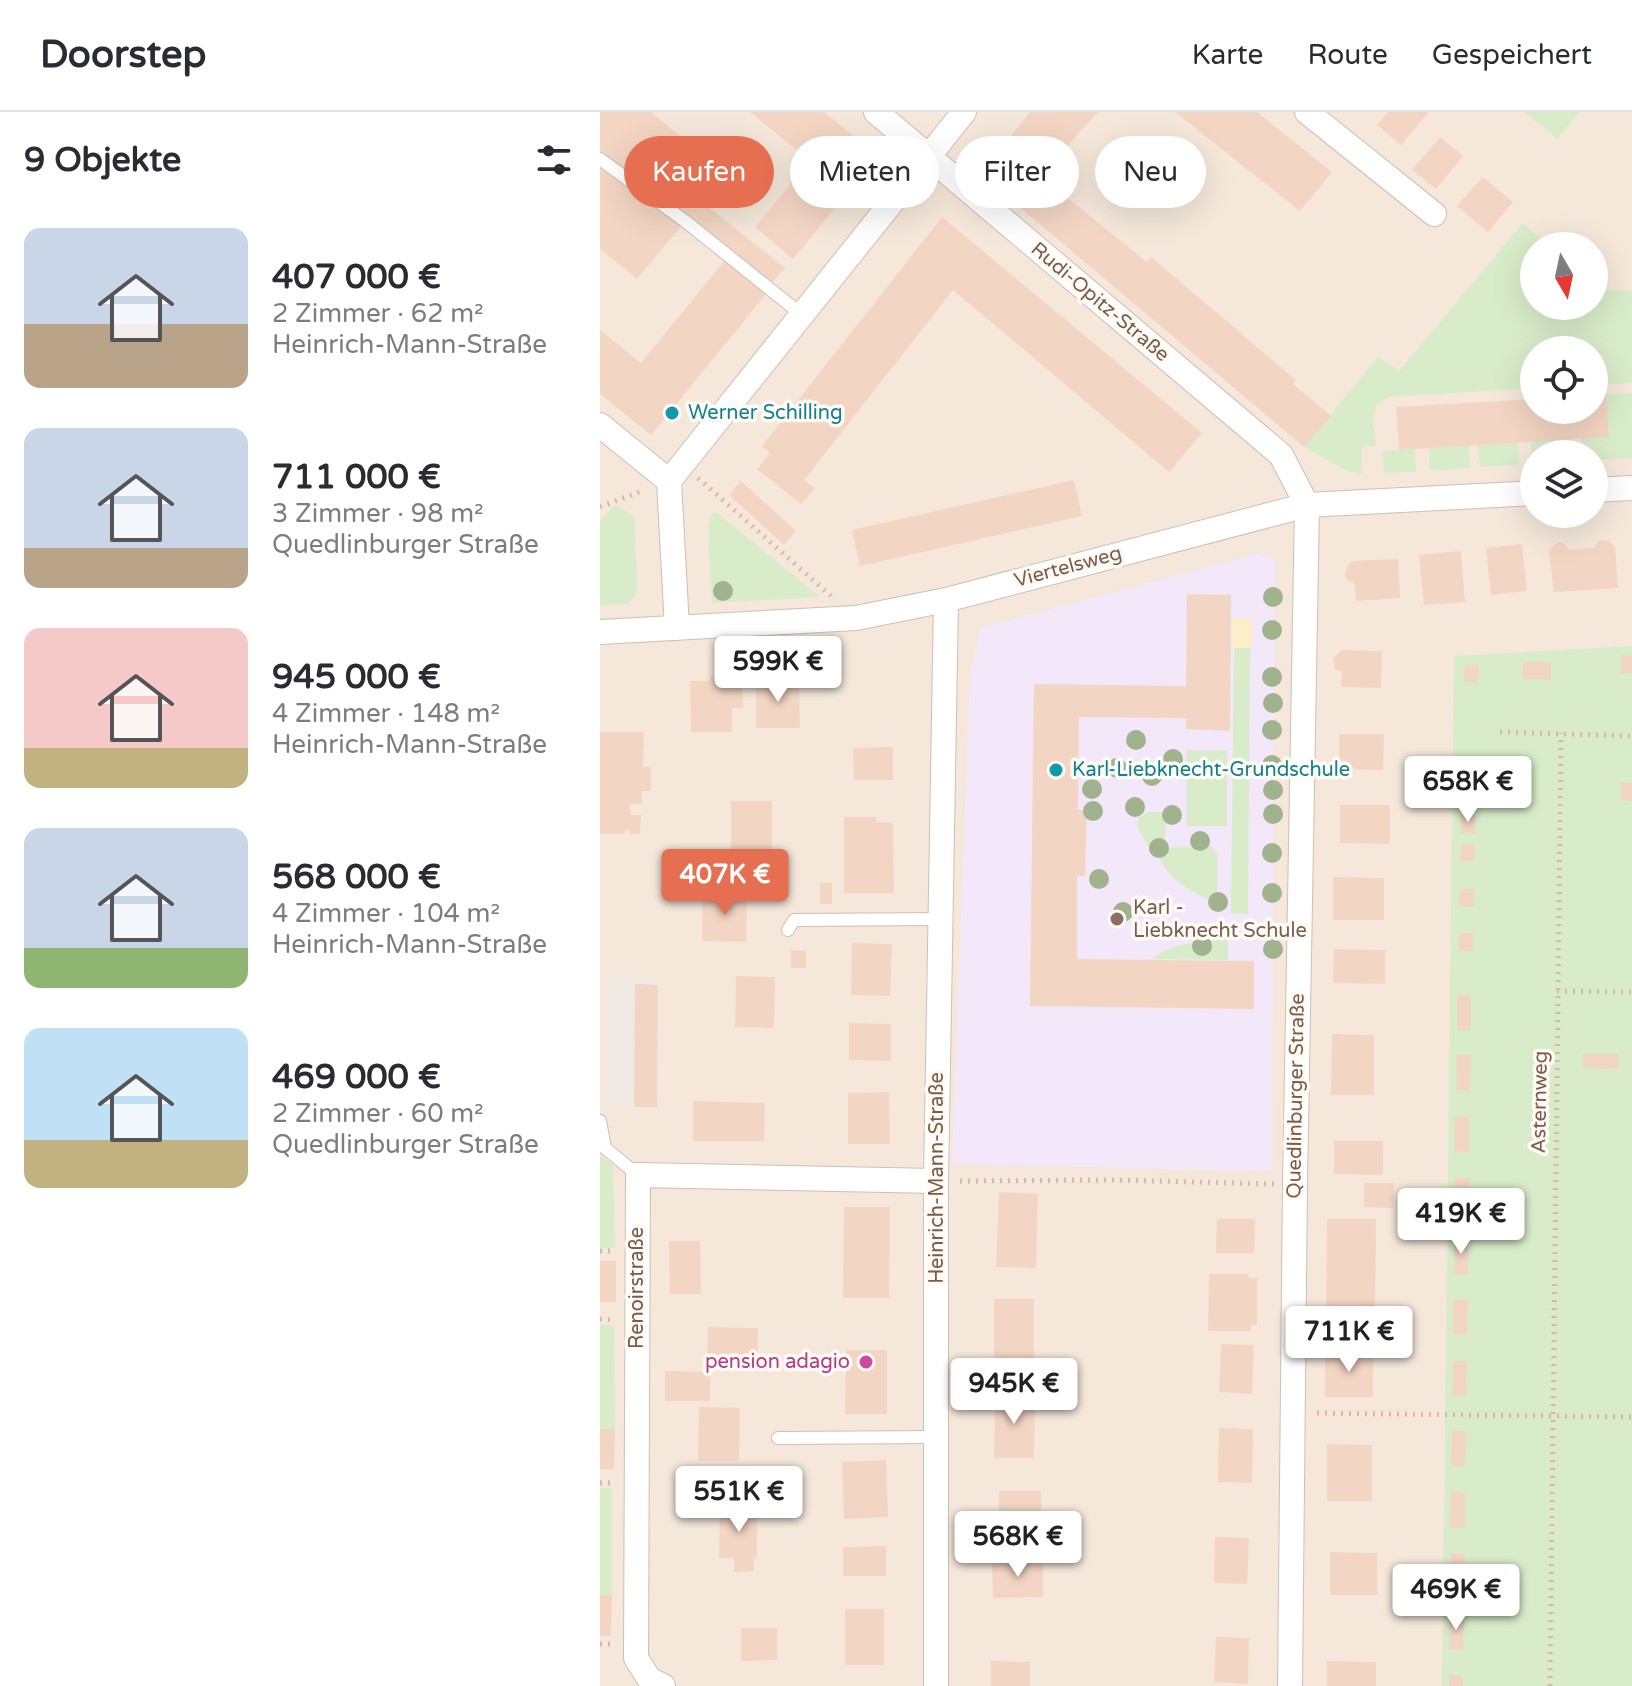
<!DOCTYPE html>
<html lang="de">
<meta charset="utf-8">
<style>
body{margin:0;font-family:"Varela Round",sans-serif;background:#f7f7f7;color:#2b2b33;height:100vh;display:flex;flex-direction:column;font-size:30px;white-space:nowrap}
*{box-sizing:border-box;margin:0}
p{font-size:26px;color:#7c7c81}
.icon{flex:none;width:44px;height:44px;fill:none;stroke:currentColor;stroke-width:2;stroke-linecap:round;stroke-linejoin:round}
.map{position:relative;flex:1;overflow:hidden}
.side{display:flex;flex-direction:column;background:#fff;width:600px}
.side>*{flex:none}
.hud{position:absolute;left:24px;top:24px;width:760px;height:72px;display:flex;gap:16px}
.needle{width:52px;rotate:171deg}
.controls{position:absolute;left:920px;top:120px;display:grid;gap:16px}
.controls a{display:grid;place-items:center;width:88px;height:88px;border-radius:50%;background:#fff;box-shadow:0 8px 32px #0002;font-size:40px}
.price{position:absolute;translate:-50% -68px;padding:0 18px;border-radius:8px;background:#fff;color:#222;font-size:26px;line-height:52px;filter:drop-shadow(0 2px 4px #0008)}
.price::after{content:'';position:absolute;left:50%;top:48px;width:24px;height:18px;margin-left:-12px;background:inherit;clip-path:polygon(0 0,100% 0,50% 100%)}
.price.current{background:#e76f51;color:#fff}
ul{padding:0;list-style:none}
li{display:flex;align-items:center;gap:24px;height:200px;padding:0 24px}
li span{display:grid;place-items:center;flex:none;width:224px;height:160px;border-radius:16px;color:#555}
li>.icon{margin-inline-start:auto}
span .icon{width:96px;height:96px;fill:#fffc;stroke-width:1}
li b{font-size:34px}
h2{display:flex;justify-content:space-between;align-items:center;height:96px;padding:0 24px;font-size:34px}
.tag{padding:0 28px;border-radius:36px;background:#fff;box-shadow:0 8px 32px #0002;font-size:28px;line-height:72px}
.tag.current{background:#e76f51;color:#fff}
header{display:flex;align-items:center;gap:48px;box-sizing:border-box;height:112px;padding:0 40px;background:#fff;border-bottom:2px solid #e1e1e2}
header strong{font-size:38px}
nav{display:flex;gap:44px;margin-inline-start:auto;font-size:28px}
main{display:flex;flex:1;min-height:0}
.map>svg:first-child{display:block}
</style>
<header>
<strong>Doorstep</strong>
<nav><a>Karte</a><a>Route</a><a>Gespeichert</a></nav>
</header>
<main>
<section class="side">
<h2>9 Objekte<svg class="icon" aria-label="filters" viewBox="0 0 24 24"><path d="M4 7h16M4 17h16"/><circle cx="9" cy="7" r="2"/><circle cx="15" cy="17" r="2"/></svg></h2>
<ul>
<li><span style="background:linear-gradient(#c9d6e8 60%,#b9a48a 0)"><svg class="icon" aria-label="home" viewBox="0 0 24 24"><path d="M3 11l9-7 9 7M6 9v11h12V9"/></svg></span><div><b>407 000 €</b><p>2 Zimmer · 62 m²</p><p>Heinrich-Mann-Straße</p></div></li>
<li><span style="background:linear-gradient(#c9d6e8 75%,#b9a48a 0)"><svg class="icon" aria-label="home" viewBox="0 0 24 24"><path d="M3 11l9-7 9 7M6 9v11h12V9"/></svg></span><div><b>711 000 €</b><p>3 Zimmer · 98 m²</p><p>Quedlinburger Straße</p></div></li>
<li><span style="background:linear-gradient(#f6c9c9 75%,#c2b280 0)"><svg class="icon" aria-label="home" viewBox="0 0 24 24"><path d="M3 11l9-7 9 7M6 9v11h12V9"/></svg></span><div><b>945 000 €</b><p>4 Zimmer · 148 m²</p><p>Heinrich-Mann-Straße</p></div></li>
<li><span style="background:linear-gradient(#c9d6e8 75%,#8fb573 0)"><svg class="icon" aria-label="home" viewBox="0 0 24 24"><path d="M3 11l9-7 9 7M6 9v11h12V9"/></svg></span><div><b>568 000 €</b><p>4 Zimmer · 104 m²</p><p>Heinrich-Mann-Straße</p></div></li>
<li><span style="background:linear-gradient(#bfe0f5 70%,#c2b280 0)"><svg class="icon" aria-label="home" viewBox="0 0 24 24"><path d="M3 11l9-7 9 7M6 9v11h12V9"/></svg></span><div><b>469 000 €</b><p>2 Zimmer · 60 m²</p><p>Quedlinburger Straße</p></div></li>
</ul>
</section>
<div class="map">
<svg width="1032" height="1574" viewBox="0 0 1032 1574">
<rect width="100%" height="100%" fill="#fdf6ec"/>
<path fill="#f5e8da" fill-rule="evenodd" d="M0,0H1032V1574H0ZM934,134H994V194H934ZM934,238H994V298H934ZM934,342H994V402H934Z"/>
<path fill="#efe9e4" d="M6,865L59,866L57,995L5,994Z"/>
<path fill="#f3e8fa" d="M664,440L675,451L672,1059L352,1052L370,561L381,516Z"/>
<path fill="#d8ecc9" d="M925,0H980L957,27Z
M923,111L949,134H934V194H994V172L1001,177L1032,179V271L994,273V238H934V276L790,285C766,294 774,312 776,334L762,335L761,362L747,359L704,335L778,245L799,259Z
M1032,281V346L994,348V342H982L981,326L1009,324L1006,282Z
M970,327L971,342H934L932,352L931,329Z
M918,330L919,353L880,355L878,333Z
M869,333L870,356L830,359L829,336Z
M815,337L816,360L784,361L782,339Z
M16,393L35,406L37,481L28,492L0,493V408Z
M116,400L220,485L112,491L108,421L111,402Z
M1032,534V1574H842L854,544Z
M634,536H650L648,802L631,801Z
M587,638L627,639V714H587Z
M548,700H562L566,706L565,728L559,735L548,734L538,717V706Z
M610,734L617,740V779L616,783L607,787C589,779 563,763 559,742L564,736Z
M628,826V848L552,847C570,831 603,829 628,826Z
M0,1043L13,1053L15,1136H0Z
M0,1213H14L15,1317H0Z
M0,1376H12V1483H0Z"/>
<path fill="#fcefc7" d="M632,506H652V536H632Z"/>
<path fill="#f3d5c3" d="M0,0H51L125,61L101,89L185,156L172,171L90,104L37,167L0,137Z
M150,0H224L278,44L193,147L155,115L210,49Z
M430,0H498L440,64L547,150L551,145L696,268L693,272L731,304L704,335L423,98L379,64Z
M575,0H657L732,60L700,99Z
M788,0H829L801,33L777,13Z
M840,25L863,44L836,77L812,58Z
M883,65L913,90L888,120L857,94Z
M342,105L602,321L569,360L353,178L204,368L215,376L201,392L157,357L170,341L162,334Z
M125,148L166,182L51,323L0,282V218L41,251Z
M1006,282L1009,325L799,338L796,295L934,287V298H994V283Z
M474,368L482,404L260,454L252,418Z
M141,369L196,419L184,433L129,383Z
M1000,428L1009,429L1015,435L1018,476L954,480L949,440L953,434L959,430L965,432L969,438L994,436Z
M922,432L927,479L891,483L886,436Z
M861,439L865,490L824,493L819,443Z
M798,447L800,486L756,489L755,472L746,467L745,463L748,453L753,449Z
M587,482L631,483L630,619L586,617V606L479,605L478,698H487L485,764H477V847L654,849V897L430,894L434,572L586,574Z
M742,538L782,539L781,576L741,575L742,560L735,557L733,546Z
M1021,543L1032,544V561H1021Z
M923,550H951V568L922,567Z
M865,553H879L878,571L864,570Z
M111,564L132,568L133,574H142L143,596H132V620H91L90,569H110Z
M199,567L200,616H156V568Z
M0,620H44L43,655H51V679H42V692H30V703H41L40,722H30V718H25V722H0Z
M739,622H784L783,658L739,657Z
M293,635V668H254L253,636Z
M860,650H872L871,680H860Z
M1021,671H1032V689L1021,688Z
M131,689H172V741L131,742Z
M740,693H790V732L740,731Z
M861,703H875V721H861Z
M244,705H276V710L293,711L294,781H244Z
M861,732H875V749H860Z
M113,754H140V769H113Z
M733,765L784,766V808H733Z
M220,771H232V792H220Z
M860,777H874V795H859Z
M103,781H147L146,830L102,829Z
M859,821H873V839H859Z
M252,831L292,832L290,884L251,883Z
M734,837L785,838V872L733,871Z
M191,838L206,839V856H191Z
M136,864L175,865L174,916L135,915Z
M35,872L58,873L57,995H34Z
M857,883H871V918H857Z
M249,911L291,912V949L249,948Z
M732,922L774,923V983H731Z
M983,942H1019V957L983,956Z
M857,943H871L870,979L856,978Z
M289,980L290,1032H248V981Z
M93,989L165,991L164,1029H93Z
M855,1004L869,1005V1040L854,1039Z
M734,1029H783V1063L734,1062Z
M855,1066H870L869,1102L854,1101Z
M764,1071H794L793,1096L764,1095Z
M399,1080L438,1082L436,1156L396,1155Z
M244,1095H290L289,1186H243Z
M617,1107H655L654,1141H616Z
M727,1107H776L775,1209H726Z
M854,1127H868V1162H854Z
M69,1129H100L101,1182H70Z
M0,1149H16V1190H0Z
M609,1162H648L649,1166H657V1213H651V1219H608Z
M394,1187H434V1248H394Z
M853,1187L868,1188L867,1223L853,1222Z
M108,1215L158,1216L157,1258H107Z
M621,1232L654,1233L652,1282L619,1280Z
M246,1238H287V1302H245Z
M725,1239L773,1240V1285H725Z
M853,1249H867L866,1284H852Z
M65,1259L110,1260V1289H65Z
M395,1282L435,1283L434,1346H394Z
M99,1295L140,1296L139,1349H98Z
M619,1316L653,1317L652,1371L618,1370Z
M0,1317H15L14,1357H0Z
M852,1319H866L865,1354H851Z
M727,1332L772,1333V1389H727Z
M286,1348L288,1405L244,1407L242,1350Z
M399,1379H441V1420H399Z
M851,1380L865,1381V1416H850Z
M120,1390H157V1446H154V1459L134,1460V1446H119Z
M615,1425L649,1426L647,1472L614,1471Z
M286,1434V1464H243V1435Z
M730,1440L777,1441V1483H730Z
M851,1441L865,1442L864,1477H850Z
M443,1449V1485L393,1486L392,1450Z
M0,1483H12L11,1524H0Z
M245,1497H284V1553H245Z
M850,1503H864L863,1538H849Z
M141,1516H177V1548L141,1549Z
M616,1525L649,1526L648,1572L614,1570Z
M391,1549L430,1550V1574H391Z
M727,1549L776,1550V1574H727Z
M849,1563L863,1564V1574H849Z"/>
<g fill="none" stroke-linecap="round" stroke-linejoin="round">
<defs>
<path id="lane" d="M0,47L85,109L201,202
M188,818L194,808L340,807
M0,1009L5,1036L38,1063
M178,1326L336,1325"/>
<path id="street" d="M276,0L681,343L707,393L695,1072L690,1574
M707,0L834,102
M0,313L69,369
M994,378L1032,376
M77,516L69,369L364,0
M0,520L256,506L346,488L707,393L934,381
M63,1574L49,1567L36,1546L38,1063L336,1069
M336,1574V1069L346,488"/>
</defs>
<use href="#lane" stroke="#d1beb0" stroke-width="14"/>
<use href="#street" stroke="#d1beb0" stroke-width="26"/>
<path stroke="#d9b8a5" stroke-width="5" stroke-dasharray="2 6" stroke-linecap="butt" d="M98,366L231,484
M0,395L44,378
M900,620L1032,624
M957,879L1032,880
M360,1069L516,1068L674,1072
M0,1139H15
M0,1207L16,1208
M717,1301L1032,1305
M0,1371H16
M0,1532H14
M950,1574L961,621"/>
<use href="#lane" stroke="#fff" stroke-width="12"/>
<use href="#street" stroke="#fff" stroke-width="24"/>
</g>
<g fill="#a0b28e">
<circle cx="123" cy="479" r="10"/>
<circle cx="673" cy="485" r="10"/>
<circle cx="672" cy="518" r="10"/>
<circle cx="672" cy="565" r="10"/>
<circle cx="673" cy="591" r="10"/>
<circle cx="672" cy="618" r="10"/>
<circle cx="536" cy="628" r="10"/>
<circle cx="573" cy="647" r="10"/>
<circle cx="672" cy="653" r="10"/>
<circle cx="517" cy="656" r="10"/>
<circle cx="552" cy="664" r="10"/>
<circle cx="492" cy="677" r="10"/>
<circle cx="673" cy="678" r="10"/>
<circle cx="535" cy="695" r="10"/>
<circle cx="493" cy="699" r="10"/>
<circle cx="673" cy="702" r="10"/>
<circle cx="572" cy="703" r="10"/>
<circle cx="600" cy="729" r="10"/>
<circle cx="559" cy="736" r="10"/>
<circle cx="672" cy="741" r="10"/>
<circle cx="499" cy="767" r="10"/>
<circle cx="672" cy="781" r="10"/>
<circle cx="618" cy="790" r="10"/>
<circle cx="523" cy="800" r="10"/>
<circle cx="602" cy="834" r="10"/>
<circle cx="673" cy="837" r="10"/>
</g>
<g fill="#0f9aa8" stroke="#fffaf3" stroke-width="3">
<circle cx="72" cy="301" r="8"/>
<circle cx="456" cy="658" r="8"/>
</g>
<circle fill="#8d6e63" stroke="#fffaf3" stroke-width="3" cx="517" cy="807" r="8"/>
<circle fill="#d1479c" stroke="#fffaf3" stroke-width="3" cx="266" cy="1250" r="8"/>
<g text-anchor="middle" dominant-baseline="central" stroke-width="7" stroke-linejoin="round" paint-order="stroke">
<g font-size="20" fill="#7a5c4d" stroke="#fffaf3">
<text transform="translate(500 190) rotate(40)">Rudi-Opitz-Straße</text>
<text transform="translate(468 455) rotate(-15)">Viertelsweg</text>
<text transform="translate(696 984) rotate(-89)">Quedlinburger Straße</text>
<text transform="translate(940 990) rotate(-89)">Asternweg</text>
<text transform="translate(337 1066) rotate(-90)">Heinrich-Mann-Straße</text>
<text transform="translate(37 1176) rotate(-90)">Renoirstraße</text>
</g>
<g font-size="20" fill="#0d838f" stroke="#fffaf3" text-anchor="start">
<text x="88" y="301">Werner Schilling</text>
<text x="472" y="658">Karl-Liebknecht-Grundschule</text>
</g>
<g font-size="20" fill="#785e54" stroke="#fffaf3" text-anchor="start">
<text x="533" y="796">Karl -<tspan x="533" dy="23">Liebknecht Schule</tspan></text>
</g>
<g font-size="20" fill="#b23c85" stroke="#fffaf3" text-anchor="end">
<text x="250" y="1250">pension adagio</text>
</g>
</g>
</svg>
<div class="controls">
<a><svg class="needle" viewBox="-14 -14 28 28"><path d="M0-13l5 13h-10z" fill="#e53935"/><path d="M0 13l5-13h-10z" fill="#7c7c81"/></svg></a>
<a><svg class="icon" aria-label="locate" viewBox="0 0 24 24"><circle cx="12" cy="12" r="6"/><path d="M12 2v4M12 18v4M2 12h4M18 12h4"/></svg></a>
<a><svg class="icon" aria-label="layers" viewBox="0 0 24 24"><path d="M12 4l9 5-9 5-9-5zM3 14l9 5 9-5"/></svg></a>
</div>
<b class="price" style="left:178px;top:592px">599K €</b>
<b class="price" style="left:868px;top:712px">658K €</b>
<b class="price current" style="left:125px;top:805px">407K €</b>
<b class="price" style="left:861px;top:1144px">419K €</b>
<b class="price" style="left:749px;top:1262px">711K €</b>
<b class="price" style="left:414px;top:1314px">945K €</b>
<b class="price" style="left:139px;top:1422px">551K €</b>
<b class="price" style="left:418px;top:1467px">568K €</b>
<b class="price" style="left:856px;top:1520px">469K €</b>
<div class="hud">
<a class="tag current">Kaufen</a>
<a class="tag">Mieten</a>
<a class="tag">Filter</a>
<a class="tag">Neu</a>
</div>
</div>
</main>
